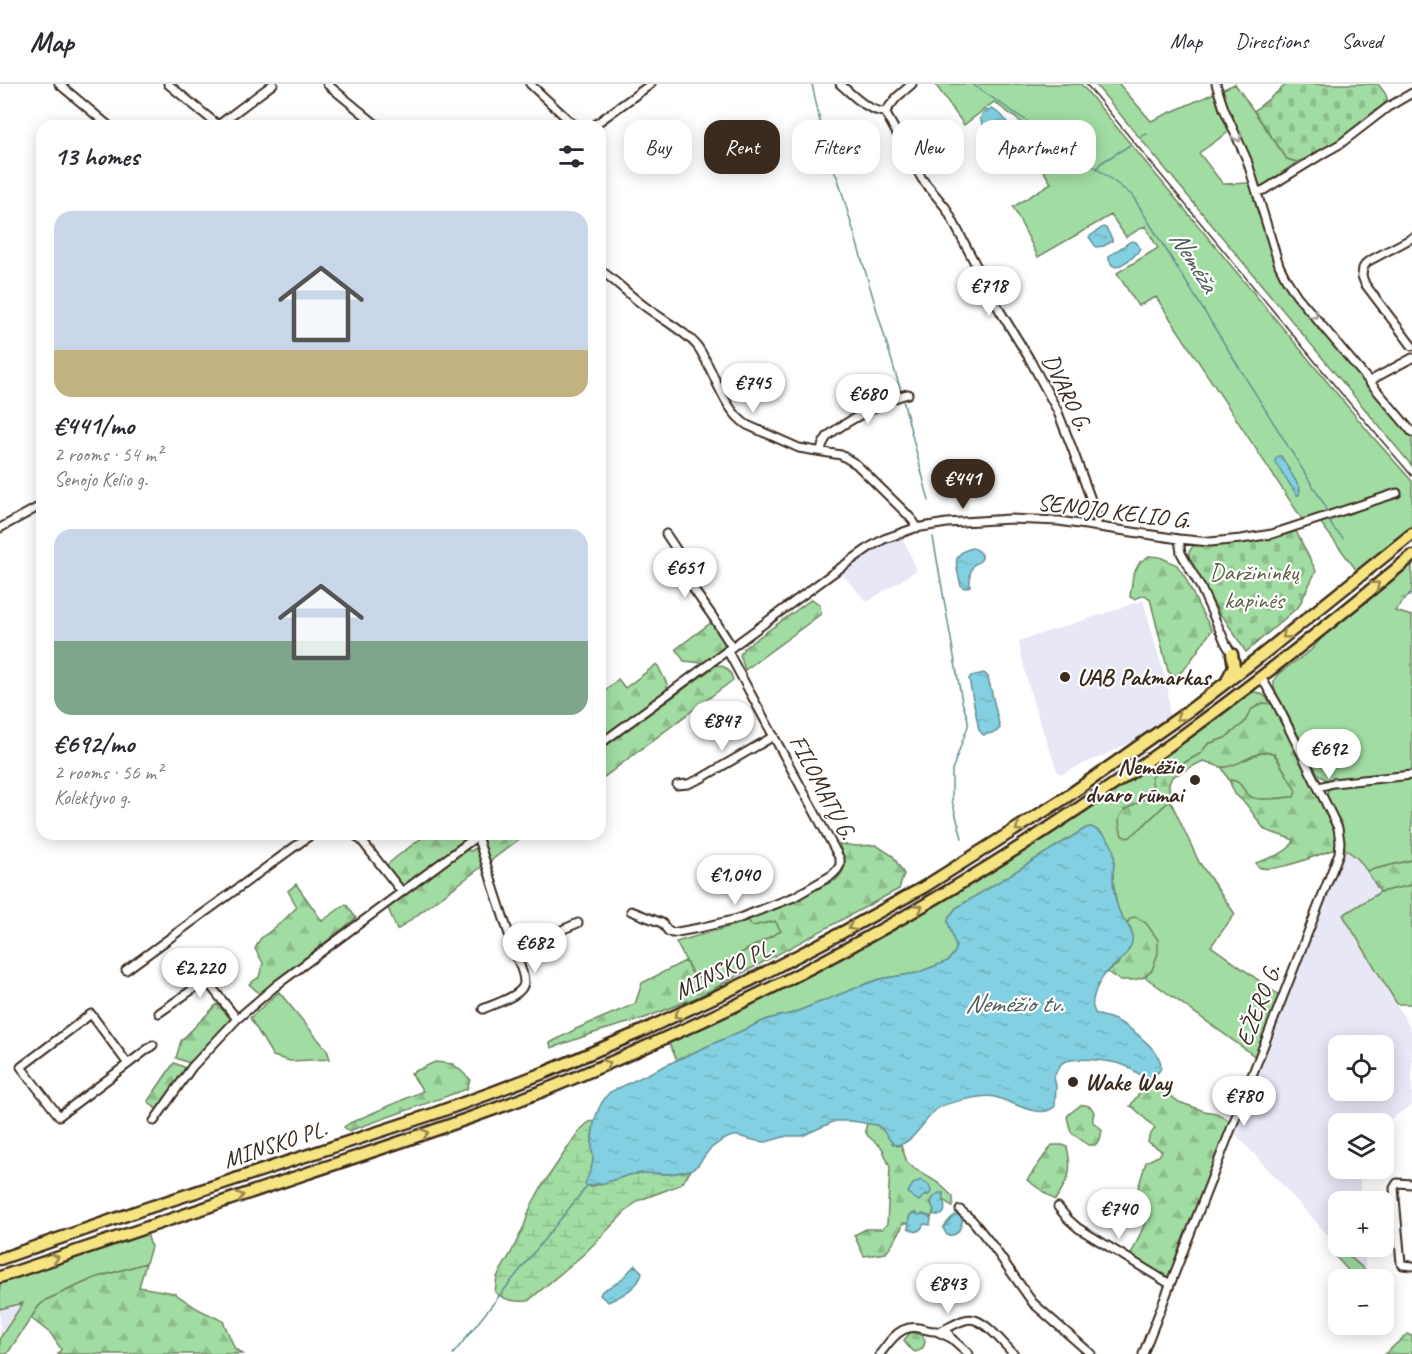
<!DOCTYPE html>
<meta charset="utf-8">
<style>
body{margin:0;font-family:Caveat,sans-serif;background:#f2f2f3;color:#2b2b33;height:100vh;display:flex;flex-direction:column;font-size:22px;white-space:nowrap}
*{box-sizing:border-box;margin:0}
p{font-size:20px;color:#7c7c81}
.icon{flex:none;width:33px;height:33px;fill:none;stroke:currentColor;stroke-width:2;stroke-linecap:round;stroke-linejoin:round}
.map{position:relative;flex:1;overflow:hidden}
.sheet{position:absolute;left:36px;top:36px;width:570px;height:720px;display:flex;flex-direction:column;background:#fff;border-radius:18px;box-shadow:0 3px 15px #0003}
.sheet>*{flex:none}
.hud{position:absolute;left:624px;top:36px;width:570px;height:54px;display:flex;gap:12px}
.tools{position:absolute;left:1328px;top:951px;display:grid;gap:12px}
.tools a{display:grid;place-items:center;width:66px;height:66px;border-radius:12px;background:#fff;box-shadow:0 3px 15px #0003;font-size:30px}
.price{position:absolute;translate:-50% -51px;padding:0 14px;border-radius:21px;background:#fff;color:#222;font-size:20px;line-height:39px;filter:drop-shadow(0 2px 3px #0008)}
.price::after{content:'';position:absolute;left:50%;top:36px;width:18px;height:14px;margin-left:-9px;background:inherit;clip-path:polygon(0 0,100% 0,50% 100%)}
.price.on{background:#3b2a1e;color:#fff}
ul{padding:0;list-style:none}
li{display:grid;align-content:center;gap:12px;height:318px;padding:0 18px}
li span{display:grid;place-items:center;height:186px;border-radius:18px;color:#555}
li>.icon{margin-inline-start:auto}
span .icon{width:108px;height:108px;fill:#fffc;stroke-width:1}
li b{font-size:26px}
h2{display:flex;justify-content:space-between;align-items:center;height:72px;padding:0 18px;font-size:26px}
.chip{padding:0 21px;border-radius:18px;background:#fff;box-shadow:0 3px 15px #0003;font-size:21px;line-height:54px}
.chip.on{background:#3b2a1e;color:#fff}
header{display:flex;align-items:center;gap:36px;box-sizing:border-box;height:84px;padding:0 30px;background:#fff;border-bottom:2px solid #e1e1e2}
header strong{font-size:28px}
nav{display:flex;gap:33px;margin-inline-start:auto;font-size:21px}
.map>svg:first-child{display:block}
</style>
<header>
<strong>Map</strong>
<nav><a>Map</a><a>Directions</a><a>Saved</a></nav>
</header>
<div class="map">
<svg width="1412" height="1270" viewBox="0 0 1412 1270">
<defs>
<pattern id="forest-firs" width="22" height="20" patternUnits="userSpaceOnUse" patternTransform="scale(1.5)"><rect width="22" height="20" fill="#a1dca2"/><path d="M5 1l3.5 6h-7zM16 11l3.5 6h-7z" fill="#8cbd8b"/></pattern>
<pattern id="wetland-marsh" width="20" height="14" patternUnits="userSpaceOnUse" patternTransform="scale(1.5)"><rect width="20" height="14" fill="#a1dca2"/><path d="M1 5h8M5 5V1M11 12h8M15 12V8" fill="none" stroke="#8cbd8b"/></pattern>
<pattern id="cemetery-stones" width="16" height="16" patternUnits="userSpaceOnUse" patternTransform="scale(1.5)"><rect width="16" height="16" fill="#a1dca2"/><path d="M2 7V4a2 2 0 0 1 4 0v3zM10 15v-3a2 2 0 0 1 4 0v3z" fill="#8cbd8b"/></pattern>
<pattern id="water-ripples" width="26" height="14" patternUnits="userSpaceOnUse" patternTransform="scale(1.5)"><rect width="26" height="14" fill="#82d0e1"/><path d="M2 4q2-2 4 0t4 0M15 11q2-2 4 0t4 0" fill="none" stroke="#71b3c1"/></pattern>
</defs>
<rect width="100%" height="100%" fill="#fff"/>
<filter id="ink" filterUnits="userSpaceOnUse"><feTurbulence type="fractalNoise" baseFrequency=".0167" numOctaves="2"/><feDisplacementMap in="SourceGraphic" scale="12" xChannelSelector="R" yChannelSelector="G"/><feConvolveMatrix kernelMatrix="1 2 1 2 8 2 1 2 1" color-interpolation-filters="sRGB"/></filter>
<g filter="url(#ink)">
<path fill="#e7e7f6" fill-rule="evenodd" d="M902,453L917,486L867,518L840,488L854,477L881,462Z
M1143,516L1168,605L1169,631L1133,657L1107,670L1061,690L1057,687L1033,618L1021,571L1019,557L1106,529Z
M1343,763L1358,775L1367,787L1380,808L1343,831L1412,947V1021L1383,1040H1338V1084L1359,1085L1361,1117L1338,1118V1162L1234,1048ZM1338,962H1383V1006H1338Z
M1338,1163H1364L1366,1187Z
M24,1218L0,1254V1225Z"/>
<path fill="#a1dca2" stroke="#6e8360" stroke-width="1.5" d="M935,0H1081L1372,352L1412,397V442L1357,487L1317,434L1304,438L1156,213L1138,222L1117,189L1158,164L1145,142L1126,153L1111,131L1038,173L1013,123L1051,99L1035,73L1048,58L994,18L964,41Z
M1095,0H1119L1151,37L1235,0L1287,75L1297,78L1261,103L1230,47L1199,69L1223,100L1250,99L1280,187L1329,254L1412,352V382Z
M1412,479V507L1395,527L1412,532V688L1326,696L1318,690L1274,604V596L1278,590L1311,566L1328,547Z
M1253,608C1262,608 1266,613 1272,620L1266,619L1252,625L1244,639L1225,654L1208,660L1200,670L1167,688H1159L1154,707L1149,713L1124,726L1143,742L1170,716L1199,778L1235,830L1211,862L1279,911L1256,973L1145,893L1152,886L1131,834L1127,839L1121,832L1117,822L1113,796L1114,770L1101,748L1091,743L1086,744L956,824L949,833L948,837L956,863L955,868L948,877L917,889L880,895L866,900L793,929L768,935L677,976L669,959L789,901L843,872L899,841L993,786L1101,716L1201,646Z
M1270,667L1274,670L1297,707L1294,713C1284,713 1258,718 1251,713C1240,706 1244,697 1229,696L1222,684C1240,681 1253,669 1270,667Z
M1412,694V776L1367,787L1358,775L1343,763C1343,756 1343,750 1341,743C1336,729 1320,715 1331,701Z
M1412,801V920H1397L1343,831L1380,808Z
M748,836L753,842L775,837L782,847C752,862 724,880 695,894L676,858L739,840Z
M279,908L327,966L330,975L290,977L273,972L250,934Z
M147,1149L151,1163L146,1179L95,1194L46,1216L39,1222L7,1270H0V1254L23,1219L0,1225V1199Z"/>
<path fill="url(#forest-firs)" stroke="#6e8360" stroke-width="1.5" d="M1149,472L1160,473L1177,481L1185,493L1200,525L1212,546L1187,582L1178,591H1172L1168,587L1150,515L1145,511L1134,515L1130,513L1133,491L1140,478Z
M812,515L820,521L821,530L745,586L740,571L744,564Z
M713,537L726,560L724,564L703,579L684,577L676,565Z
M657,580L667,600V606L600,656V612L618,595L625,604Z
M717,581C726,582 731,588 733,596L604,693L600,691V666Z
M1263,619L1272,620L1336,748L1335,765C1318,771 1274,790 1258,783L1256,779C1268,774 1289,770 1294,756L1265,746L1246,720L1235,710L1229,696C1244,697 1240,706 1251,713C1258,718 1284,713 1294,713L1296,707L1275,670C1260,662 1241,682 1225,683C1216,684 1211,678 1203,677L1172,693L1169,700L1170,716L1143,742L1129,754L1122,752C1121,747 1119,741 1119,736C1120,723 1145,718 1154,708L1151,693L1159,688H1168L1200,670L1208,660L1225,654L1244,639L1252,625Z
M427,750H475L405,803L401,800L386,782L395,774Z
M500,750H526L489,778L482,759L487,752L497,753Z
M839,760L857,762L876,761L893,772L904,790L899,805L702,911L645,934L597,948L551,964L550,959L578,944L635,920L642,899L685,877L695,894C724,880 752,862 781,847L775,837L752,842L748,836L836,796C850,781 845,777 839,760Z
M477,763L484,781L397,846L388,824L465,766L471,767Z
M1412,776V801L1380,808L1367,787Z
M296,800L322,837L346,820L356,834L260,910L249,900L259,893L263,879L255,865L260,855L283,837L297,823L288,807Z
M1136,833L1146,839L1158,856V869L1152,886L1145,893L1133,896H1120L1107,888L1118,880L1131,845L1127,839L1131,834Z
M217,920L232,936L192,980L176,974L181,957Z
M435,978L453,980L470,995L467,1005L349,1047L344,1043L350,1039L423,1007L411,989Z
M174,979L189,985L157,1026L148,1017Z
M1150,1001H1156L1179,1018L1204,1027L1216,1029L1231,1037L1169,1196L1130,1173L1146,1137L1131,1127L1146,1078L1156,1073L1159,1072L1162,1067L1148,1058L1149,1053L1155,1044L1133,1023L1130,1022L1143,1004Z
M1081,1021C1087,1020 1093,1023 1094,1029C1090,1042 1096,1038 1102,1046L1100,1056L1095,1061H1088L1071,1048L1067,1033L1069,1030Z
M867,1039L877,1041L881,1044L897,1062L901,1061L907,1078L915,1085L940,1100L953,1113V1120L952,1123L944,1116L942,1109L931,1119L934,1126L931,1134L929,1132L919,1131L915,1129L910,1131L908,1139H903C900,1152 893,1157 886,1169L864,1172L854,1151L866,1145H882L887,1140L890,1083L882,1064L868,1052L865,1047Z
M1052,1061H1063L1067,1063C1073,1088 1069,1095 1055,1116L1027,1096Z
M1335,1159L1366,1187L1368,1195H1356L1335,1172L1334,1167Z
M146,1179L139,1203L174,1209L198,1225L223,1237L235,1265L243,1270H58L61,1265L51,1250L31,1234L39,1222L46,1216L95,1194Z
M912,1248L922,1251L925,1256C925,1263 921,1267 915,1268C910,1264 906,1262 904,1256L910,1249Z"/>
<path fill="url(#wetland-marsh)" stroke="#6e8360" stroke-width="1.5" d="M595,1037L592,1052L593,1078L590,1088V1103L629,1091L641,1089L670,1090L691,1086L684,1097L677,1102L640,1116L630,1123L585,1169L528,1217C516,1218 503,1216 495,1208L497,1193L511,1169L524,1142L531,1122L542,1102L579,1047L589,1038Z
M1407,1250L1412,1252V1270H1385Z"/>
<path fill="url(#cemetery-stones)" stroke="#6e8360" stroke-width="1.5" d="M1287,0H1378L1385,9L1388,17L1338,56L1316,71L1297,78L1287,75L1254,27Z
M1296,447L1316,487L1299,522L1246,568L1224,534L1221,532L1189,477V468L1193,462C1231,460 1260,459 1296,447Z"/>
<path fill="url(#water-ripples)" stroke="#668e93" stroke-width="1.5" d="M991,25C997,27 1005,33 1007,39L1004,46L994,50C982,44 973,30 991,25Z
M1024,53C1030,54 1035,60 1037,65L1034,71L1023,74L1017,67L1018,60Z
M1103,143L1106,144L1112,155V157L1104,162L1096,163L1089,153Z
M1131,157L1136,158L1140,164C1136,173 1127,177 1119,182L1116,183L1112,181L1109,176V172Z
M1279,372H1281L1300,404L1299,411H1297L1275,378L1276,374Z
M972,464C978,465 986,472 980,477C978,479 975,480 973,481L970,490V502L965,504L961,502C958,485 948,470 972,464Z
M984,589L988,593L1000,644L996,648L983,651L979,646L969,595L971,592Z
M1091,743C1101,747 1110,755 1113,765C1116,773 1113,784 1113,792C1113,802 1115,815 1118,824C1122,837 1137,846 1131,861C1126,874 1116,879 1107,888C1100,896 1096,903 1094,912C1092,919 1092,923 1095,929C1102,933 1110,933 1117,937C1130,943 1167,971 1160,986C1157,990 1153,993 1148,993C1141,993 1134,986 1128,983C1117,977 1076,972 1064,978C1059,980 1056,988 1054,993L1056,1002L1055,1022C1042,1037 1011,1017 995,1013C986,1011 977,1013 968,1015C958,1017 945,1019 937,1025C924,1035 910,1066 893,1060L881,1044L877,1041L851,1037H835L802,1052H787L766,1058L757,1057L738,1052H732L721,1057L709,1066L698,1081L691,1086L670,1090L641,1089L629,1091L604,1099L587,1102L585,1099C588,1093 591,1087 592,1081C594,1075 592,1068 592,1062C592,1042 596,1022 610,1008L677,976L768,935L793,929L866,900L880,895L917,889L948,877L955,868L956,863L948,838L949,833L956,824L1086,744Z
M921,1096L929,1101L931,1107L930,1110L923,1113L919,1117L909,1110L908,1108L913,1100Z
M939,1109H943C943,1117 951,1136 933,1130L934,1126L931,1119L934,1113Z
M915,1129L919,1131L923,1130L929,1132L931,1136L930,1141L924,1140L921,1145L916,1148L908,1144L910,1131Z
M957,1130L961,1132L963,1134C961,1144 958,1153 947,1151L943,1144C946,1140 952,1132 957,1130Z
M635,1181L642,1188C641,1202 620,1213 608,1218L600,1211L602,1207L620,1197Z"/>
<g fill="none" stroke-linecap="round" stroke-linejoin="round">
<path stroke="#668e93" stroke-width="1.5" d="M812,0L828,75L838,95L901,308
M972,0L1096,84L1132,111L1324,420L1326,427
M1141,52L1147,50
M1097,84L1101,79L1130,61
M903,316L929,417
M1329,437L1334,445L1343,454
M933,453L962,618L968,636V642L952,686V717L962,754
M1402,514H1406L1412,510
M453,1270L587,1102"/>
<defs>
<path id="minor" d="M59,0L109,42
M168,0L218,41
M327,0L378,42
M530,0L575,42
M840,0C853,11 867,27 885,28
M1216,0L1224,25L1247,76L1279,181L1286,195L1297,212L1412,348
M885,28L922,95L946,124L1000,227L1029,274L1057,326L1072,364L1097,432V443
M885,28L897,13L912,0
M217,42L273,0
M593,42L651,0
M1257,108L1264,106L1324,69L1340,60L1388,23L1412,9
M1412,154L1367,178L1363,184L1362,192L1365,200L1412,262
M600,186C615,196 628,210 643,221C658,233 687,248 698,263C715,288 722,324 747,341L799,364L841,371L856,380L907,430L914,438L915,444
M1370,299L1375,294L1412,274
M821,366C822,361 824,357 827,353C839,341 891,313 908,310
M0,444L42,421
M666,450L678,468L692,503L713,533L732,563
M1179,455L1181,469L1201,504L1226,560L1232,570
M600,660L833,489L870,463L884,455L915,444L947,439L1010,435L1059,437L1179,455L1210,458L1241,455L1272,450L1397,409
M677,701L688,700L700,695L774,652
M1319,703L1333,699L1412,691
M354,750L362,757L402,808
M477,752L514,866
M631,827L662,839L668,847L672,849L699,844L737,835L794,813L832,791L837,786L840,781V775L727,566
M126,886L312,750
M483,925C493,920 524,912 524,898C524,888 517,875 514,866L578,839
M159,929L206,896L237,935
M128,980L91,930L21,983L59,1032L153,961
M154,1037L192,983L237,935L278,900L480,750
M1412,1100L1397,1099L1394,1104L1401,1179L1403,1181L1412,1182
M1058,1123L1068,1135L1078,1144L1170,1200
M960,1126L972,1136L992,1161L1033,1219L1091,1270
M936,1247L951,1254L946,1245
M951,1254L969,1270
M880,1270C887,1261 893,1251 903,1246C918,1239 926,1249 940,1247C951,1244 964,1232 975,1236C991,1242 1002,1259 1014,1270
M1143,1270L1339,769L1340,758L1338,744L1277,620L1261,593"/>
<path id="trunk" d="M1228,594L1234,582L1232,570
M0,1175L141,1126L433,1030L491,1009L546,988L640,948L749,897L843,848L924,803L1065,714L1190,626L1258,574L1412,450
M0,1193C102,1159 203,1124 305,1090C383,1064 463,1038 540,1008C582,991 624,973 665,954C846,874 1018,771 1178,655C1258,597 1336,535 1412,472"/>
</defs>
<use href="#minor" stroke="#3b2a1e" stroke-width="11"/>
<use href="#trunk" stroke="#3b2a1e" stroke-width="15"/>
<use href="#minor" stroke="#fff" stroke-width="7"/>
<use href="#trunk" stroke="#f6e381" stroke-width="10"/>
<path stroke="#3b2a1e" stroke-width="1.5" d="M1086,0L1341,309L1412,392"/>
</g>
<defs><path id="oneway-chevron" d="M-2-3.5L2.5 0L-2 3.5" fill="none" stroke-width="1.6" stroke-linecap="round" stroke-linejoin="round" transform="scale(1.5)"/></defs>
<g stroke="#a79f9a">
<use href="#oneway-chevron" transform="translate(1238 54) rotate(66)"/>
<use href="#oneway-chevron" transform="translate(1314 231) rotate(50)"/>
</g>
<g stroke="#988650">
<use href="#oneway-chevron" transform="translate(1376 501) rotate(-39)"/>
<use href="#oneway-chevron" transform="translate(1286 551) rotate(141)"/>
<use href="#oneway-chevron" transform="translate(1180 633) rotate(144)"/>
<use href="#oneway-chevron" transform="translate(1019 744) rotate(148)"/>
<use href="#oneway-chevron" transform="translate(919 824) rotate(-30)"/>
<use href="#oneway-chevron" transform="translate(852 843) rotate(151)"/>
<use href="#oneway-chevron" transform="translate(678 931) rotate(155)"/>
<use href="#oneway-chevron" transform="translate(607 980) rotate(-23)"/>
<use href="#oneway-chevron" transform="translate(425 1049) rotate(-19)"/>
<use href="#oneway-chevron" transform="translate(240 1112) rotate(-19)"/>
<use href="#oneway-chevron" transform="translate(55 1174) rotate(-19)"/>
</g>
</g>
<g fill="#3b2a1e" stroke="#fff" stroke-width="2">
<circle cx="1065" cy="593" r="6"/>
<circle cx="1195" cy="696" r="6"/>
<circle cx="1073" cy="998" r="6"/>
</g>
<g text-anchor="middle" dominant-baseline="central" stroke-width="4.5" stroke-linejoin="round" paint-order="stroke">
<g font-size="24" fill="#3b2a1e" stroke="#fff">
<text transform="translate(1067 308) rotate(64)">DVARO G.</text>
<text transform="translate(1114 427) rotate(7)">SENOJO KELIO G.</text>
<text transform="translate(823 703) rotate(62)">FILOMATŲ G.</text>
<text transform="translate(724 885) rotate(-26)">MINSKO PL.</text>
<text transform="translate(1258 921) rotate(-69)">EŽERO G.</text>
<text transform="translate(275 1060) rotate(-18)">MINSKO PL.</text>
</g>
<g font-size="24" fill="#5a5f46" stroke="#fff">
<text x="1254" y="488">Daržininkų<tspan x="1254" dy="28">kapinės</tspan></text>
</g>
<g font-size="24" font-weight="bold" fill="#3b2a1e" stroke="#fff" text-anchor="start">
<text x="1077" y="593">UAB Pakmarkas</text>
<text x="1183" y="682" text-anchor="end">Nemėžio<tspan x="1183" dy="28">dvaro rūmai</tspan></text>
<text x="1085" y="998">Wake Way</text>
</g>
<g font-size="26" font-style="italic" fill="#505c58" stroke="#fff">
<text transform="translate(1194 177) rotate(58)">Nemėža</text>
<text x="1014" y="919">Nemėžio tv.</text>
</g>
</g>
</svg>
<div class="tools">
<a><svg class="icon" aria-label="locate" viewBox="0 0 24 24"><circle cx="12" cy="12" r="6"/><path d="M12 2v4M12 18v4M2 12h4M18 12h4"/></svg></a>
<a><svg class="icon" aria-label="layers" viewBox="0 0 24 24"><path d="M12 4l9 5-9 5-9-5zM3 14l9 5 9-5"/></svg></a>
<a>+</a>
<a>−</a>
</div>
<b class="price" style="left:989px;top:233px">€718</b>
<b class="price" style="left:753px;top:330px">€745</b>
<b class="price" style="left:868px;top:341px">€680</b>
<b class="price on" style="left:963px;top:426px">€441</b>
<b class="price" style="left:685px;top:515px">€651</b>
<b class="price" style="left:722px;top:668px">€847</b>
<b class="price" style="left:1329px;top:696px">€692</b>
<b class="price" style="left:735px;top:822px">€1,040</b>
<b class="price" style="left:535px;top:890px">€682</b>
<b class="price" style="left:200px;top:915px">€2,220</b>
<b class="price" style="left:1244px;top:1043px">€780</b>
<b class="price" style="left:1119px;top:1156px">€740</b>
<b class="price" style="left:948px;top:1231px">€843</b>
<div class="hud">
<a class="chip">Buy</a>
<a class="chip on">Rent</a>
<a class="chip">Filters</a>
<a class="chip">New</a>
<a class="chip">Apartment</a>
</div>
<section class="sheet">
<h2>13 homes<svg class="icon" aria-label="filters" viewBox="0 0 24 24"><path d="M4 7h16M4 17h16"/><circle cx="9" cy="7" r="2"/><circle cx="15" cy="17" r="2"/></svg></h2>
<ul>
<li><span style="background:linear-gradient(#c9d6e8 75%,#c2b280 0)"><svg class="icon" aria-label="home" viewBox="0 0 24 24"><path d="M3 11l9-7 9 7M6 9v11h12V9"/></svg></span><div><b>€441/mo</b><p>2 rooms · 54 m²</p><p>Senojo Kelio g.</p></div></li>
<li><span style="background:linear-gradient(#c9d6e8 60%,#7fa58c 0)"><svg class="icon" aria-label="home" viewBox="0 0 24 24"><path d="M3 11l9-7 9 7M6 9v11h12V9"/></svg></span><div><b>€692/mo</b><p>2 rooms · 56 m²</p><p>Kolektyvo g.</p></div></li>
</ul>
</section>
</div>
